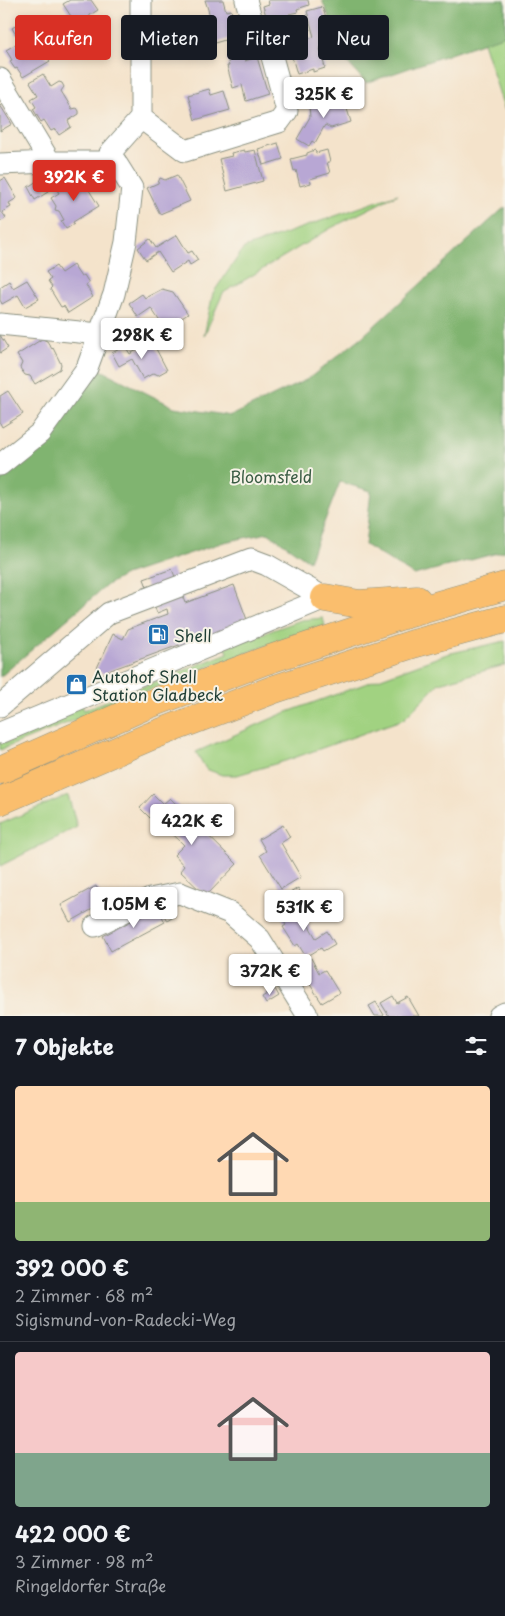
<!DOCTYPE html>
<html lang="de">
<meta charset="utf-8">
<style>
body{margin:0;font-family:"Playpen Sans",sans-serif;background:#20242c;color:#f1f3f6;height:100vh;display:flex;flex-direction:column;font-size:19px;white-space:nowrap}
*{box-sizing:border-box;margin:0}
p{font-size:16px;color:#9ea1a6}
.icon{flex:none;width:28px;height:28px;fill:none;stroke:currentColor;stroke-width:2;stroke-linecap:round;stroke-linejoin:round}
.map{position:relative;height:1016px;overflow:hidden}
.details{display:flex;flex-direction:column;background:#171b24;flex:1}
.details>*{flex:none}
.top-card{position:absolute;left:15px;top:15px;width:475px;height:45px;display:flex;gap:10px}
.price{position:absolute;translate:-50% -42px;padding:0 11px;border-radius:5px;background:#fff;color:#222;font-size:16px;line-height:32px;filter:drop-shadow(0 1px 2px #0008)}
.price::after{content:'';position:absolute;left:50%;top:30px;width:15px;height:11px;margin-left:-8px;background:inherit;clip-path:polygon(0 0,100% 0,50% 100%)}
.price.selected{background:#d93025;color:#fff}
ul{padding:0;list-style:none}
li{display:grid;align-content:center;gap:10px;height:265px;padding:0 15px}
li+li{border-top:1px solid #363941}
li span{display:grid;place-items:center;height:155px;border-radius:5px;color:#555}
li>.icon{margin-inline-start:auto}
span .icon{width:90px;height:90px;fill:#fffc;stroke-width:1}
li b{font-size:21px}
h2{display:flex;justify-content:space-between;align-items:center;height:60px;padding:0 15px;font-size:21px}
.chip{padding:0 18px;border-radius:5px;background:#171b24;box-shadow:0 2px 8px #0003;font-size:18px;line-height:45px}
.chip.selected{background:#d93025;color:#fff}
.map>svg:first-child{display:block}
</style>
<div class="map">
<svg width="505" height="1016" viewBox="0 0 505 1016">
<rect width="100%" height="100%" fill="#f7f3e8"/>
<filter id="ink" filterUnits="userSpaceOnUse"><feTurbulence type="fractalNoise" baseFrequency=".02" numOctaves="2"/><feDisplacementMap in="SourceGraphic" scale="10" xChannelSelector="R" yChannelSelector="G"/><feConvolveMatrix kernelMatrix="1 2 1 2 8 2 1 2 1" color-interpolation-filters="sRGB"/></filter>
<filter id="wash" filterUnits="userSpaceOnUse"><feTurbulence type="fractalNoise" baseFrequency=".0096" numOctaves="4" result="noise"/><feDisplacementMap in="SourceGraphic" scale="20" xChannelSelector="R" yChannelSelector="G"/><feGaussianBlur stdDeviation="1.12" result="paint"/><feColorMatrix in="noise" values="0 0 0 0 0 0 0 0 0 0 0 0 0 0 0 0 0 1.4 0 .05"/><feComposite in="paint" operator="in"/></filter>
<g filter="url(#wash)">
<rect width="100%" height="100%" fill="#f4e3cb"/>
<path fill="#a1d281" stroke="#60885a" d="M505,0V111L480,33Z
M398,194L331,228L223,293L204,336L213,293L244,248Z
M323,618L325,626L312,629L197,671L0,750V737L2,736L6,743L63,718L81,704L84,710L228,653L226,647L301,620Z
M505,641V665L439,683L404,719L285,761L237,775H222L206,769L196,752L282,714L447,654Z
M68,795L77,827L0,866V824Z"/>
<path fill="#80b46f" stroke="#507852" d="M322,0H505V35L366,83L348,63Z
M505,207V551L414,575L365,545L371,491L340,482L309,561L268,533L224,542L125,575L107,585L0,677V476L4,474L97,368L174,407L231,416L308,379L362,337Z"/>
<g id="blocks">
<path fill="#b8a7d4" d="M70,0H91L98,10L90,15L89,22L82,20L76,24L63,4Z
M205,0H223L226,11L231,10L239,36L211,44L197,36L199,30L210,26L207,17L210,16Z
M268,0H308L309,5L297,9L298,12L289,14L290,17L271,22L267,19L263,6L269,4Z
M322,7L332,32L324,35L327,45L320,48L325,68L313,72V69L297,74L292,57H290L287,45L314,37L307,11Z
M25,20L29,27L16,35L12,28Z
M33,34L37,40L39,39L48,53L45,55L50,61L23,77L17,68L15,69L11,63L10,61L12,60L6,50Z
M243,53L245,61L257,57L268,94L246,101L242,85L233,88L227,66H229L227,58Z
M43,74L51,87L59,82L62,83L64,87L61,91L72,109L77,108L79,111V114L68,121L71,127L59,135L55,129L51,131L44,120L41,122L33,109L36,107L31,99L38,95L30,82Z
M209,89L211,95L224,91L230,110L195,120L188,95Z
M335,97L336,101L344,99L351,122L331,128L325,125L315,143L312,141L309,146L297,139L310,117L309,106L313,105V103Z
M0,105L12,124L0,131Z
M278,143L283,159L263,165L258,149Z
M244,150L245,152L255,150L263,181L227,191L219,159L232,156L231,153Z
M315,150L316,153L327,150L330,162H327L330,173L310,179L311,183L300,186L296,170L294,171L291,159L307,155V153Z
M177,175L190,201L160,214L147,188L158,183L160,178L165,180Z
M5,178L17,198L9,203L11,207L2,212L6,218L0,222V181Z
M40,179L48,192L35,200L28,187Z
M71,179L74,184L82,179L99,206L73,222L74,224L66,229L61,221L64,220L59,211L55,210L56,206L51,198L59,193L56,188Z
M177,235L188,253L192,251L198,260L190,265L188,261L171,272L158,252L146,260L138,248L150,239L156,248Z
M73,265L81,277L84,275L89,283L86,285L93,297L68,313L64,306L61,307L50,289L52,287L48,281L51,279L46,272L56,266L61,273Z
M27,280L39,299L25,307L18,295L2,304L0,300V287L9,281L13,288Z
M162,289L173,292L188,314L165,329L151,308L138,317L129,303L142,294L145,298Z
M0,335L8,348L0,353Z
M42,339L47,341L52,349L53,348L61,364L60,369L35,384L30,376L25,375L20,368L22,363L17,355Z
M146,345L150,347L154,345L167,370L158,375L154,373L143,379L132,359L119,366L112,353L125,346L130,354Z
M8,391L23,414L2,427L0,423V396Z
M172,569L185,603L234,585L249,625L181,650L179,645L108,671L106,675L96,670L113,634L123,639L128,629L168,614L167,609L157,613L144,579Z
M153,794L163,804L170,798L237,864L206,896L180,871L184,866L174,855L184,845L153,815L150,818L140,808Z
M283,825L290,837L281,843L301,877L281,889L260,855L266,851L259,839Z
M96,886L105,902L70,922L61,905Z
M298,888L302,895L289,902L285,896Z
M167,901L175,916L167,921L159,905Z
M295,902L316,938L327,931L335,944L323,951L321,948L306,957L298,944L295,946L283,927L286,925L279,912Z
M157,907L165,922L111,951L103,936Z
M311,958L319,973L325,970L339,993L322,1003L298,966Z
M275,989L279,996L266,1004L262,997Z
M393,996L397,1003L408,997L419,1016H389L381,1003Z
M376,1002L384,1015L383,1016H375L369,1006Z"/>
</g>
</g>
<g filter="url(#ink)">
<use href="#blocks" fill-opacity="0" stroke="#8a9080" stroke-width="1"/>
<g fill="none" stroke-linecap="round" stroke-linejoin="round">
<defs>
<path id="minor" d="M0,79L50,162
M141,118L185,151L279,122L287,111L269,46L257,38L246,0
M0,164L50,162H116
M0,324L99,334
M0,465L40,433L87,368L114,294L126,242L132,188L110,153L141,118V0
M0,706L109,613L251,559L267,565L325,598
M0,733L325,598
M95,926L150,899L180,893L230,913L260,939L308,1016
M499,1016L505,1013"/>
<path id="highway" d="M325,598L359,604L417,600
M0,770L142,707L264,661L400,616L505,586
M0,801L149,737L275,689L413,644L505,619"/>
</defs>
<use href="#minor" stroke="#8a9080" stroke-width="23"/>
<use href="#highway" stroke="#8a9080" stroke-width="29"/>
<use href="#minor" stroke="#fff" stroke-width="21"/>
<use href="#highway" stroke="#fabe6d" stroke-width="28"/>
</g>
</g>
<defs>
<symbol id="fuel-square" viewBox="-11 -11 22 22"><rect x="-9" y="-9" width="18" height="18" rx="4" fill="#1f6fb2" stroke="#f7f3e8"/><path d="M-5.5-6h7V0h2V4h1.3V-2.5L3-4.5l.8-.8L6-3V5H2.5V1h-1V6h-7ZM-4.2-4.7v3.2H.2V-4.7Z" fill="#fff"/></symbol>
<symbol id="shop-square" viewBox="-11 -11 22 22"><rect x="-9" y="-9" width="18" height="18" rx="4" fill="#1f6fb2" stroke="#f7f3e8"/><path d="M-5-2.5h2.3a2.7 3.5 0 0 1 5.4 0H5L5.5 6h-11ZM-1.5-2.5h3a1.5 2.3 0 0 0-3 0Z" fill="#fff"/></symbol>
</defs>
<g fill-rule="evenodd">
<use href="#fuel-square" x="146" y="622" width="25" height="25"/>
<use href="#shop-square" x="64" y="672" width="25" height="25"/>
</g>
<g text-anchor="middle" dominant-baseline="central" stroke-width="4" stroke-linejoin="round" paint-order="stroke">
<g font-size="16" fill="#395b43" stroke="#f7f3e8">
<text x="271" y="476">Bloomsfeld</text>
</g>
<g font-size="16" fill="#1f3d34" stroke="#f7f3e8" text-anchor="start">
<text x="174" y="635">Shell</text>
<text x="92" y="676">Autohof Shell<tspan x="92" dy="18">Station Gladbeck</tspan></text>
</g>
</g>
</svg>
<b class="price" style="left:324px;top:119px">325K €</b>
<b class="price selected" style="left:74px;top:202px">392K €</b>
<b class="price" style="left:142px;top:360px">298K €</b>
<b class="price" style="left:192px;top:846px">422K €</b>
<b class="price" style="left:134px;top:929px">1.05M €</b>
<b class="price" style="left:304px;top:932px">531K €</b>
<b class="price" style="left:270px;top:996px">372K €</b>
<div class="top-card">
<a class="chip selected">Kaufen</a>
<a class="chip">Mieten</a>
<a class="chip">Filter</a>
<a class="chip">Neu</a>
</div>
</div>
<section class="details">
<h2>7 Objekte<svg class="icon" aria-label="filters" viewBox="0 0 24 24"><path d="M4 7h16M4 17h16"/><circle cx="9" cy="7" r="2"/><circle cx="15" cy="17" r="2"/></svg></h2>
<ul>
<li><span style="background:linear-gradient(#ffd9b3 75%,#8fb573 0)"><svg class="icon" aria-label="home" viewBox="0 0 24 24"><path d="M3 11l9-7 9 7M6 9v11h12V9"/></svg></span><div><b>392 000 €</b><p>2 Zimmer · 68 m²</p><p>Sigismund-von-Radecki-Weg</p></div></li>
<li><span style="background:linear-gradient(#f6c9c9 65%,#7fa58c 0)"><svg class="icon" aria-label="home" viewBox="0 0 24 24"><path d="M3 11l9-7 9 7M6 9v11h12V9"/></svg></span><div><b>422 000 €</b><p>3 Zimmer · 98 m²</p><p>Ringeldorfer Straße</p></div></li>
</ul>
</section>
